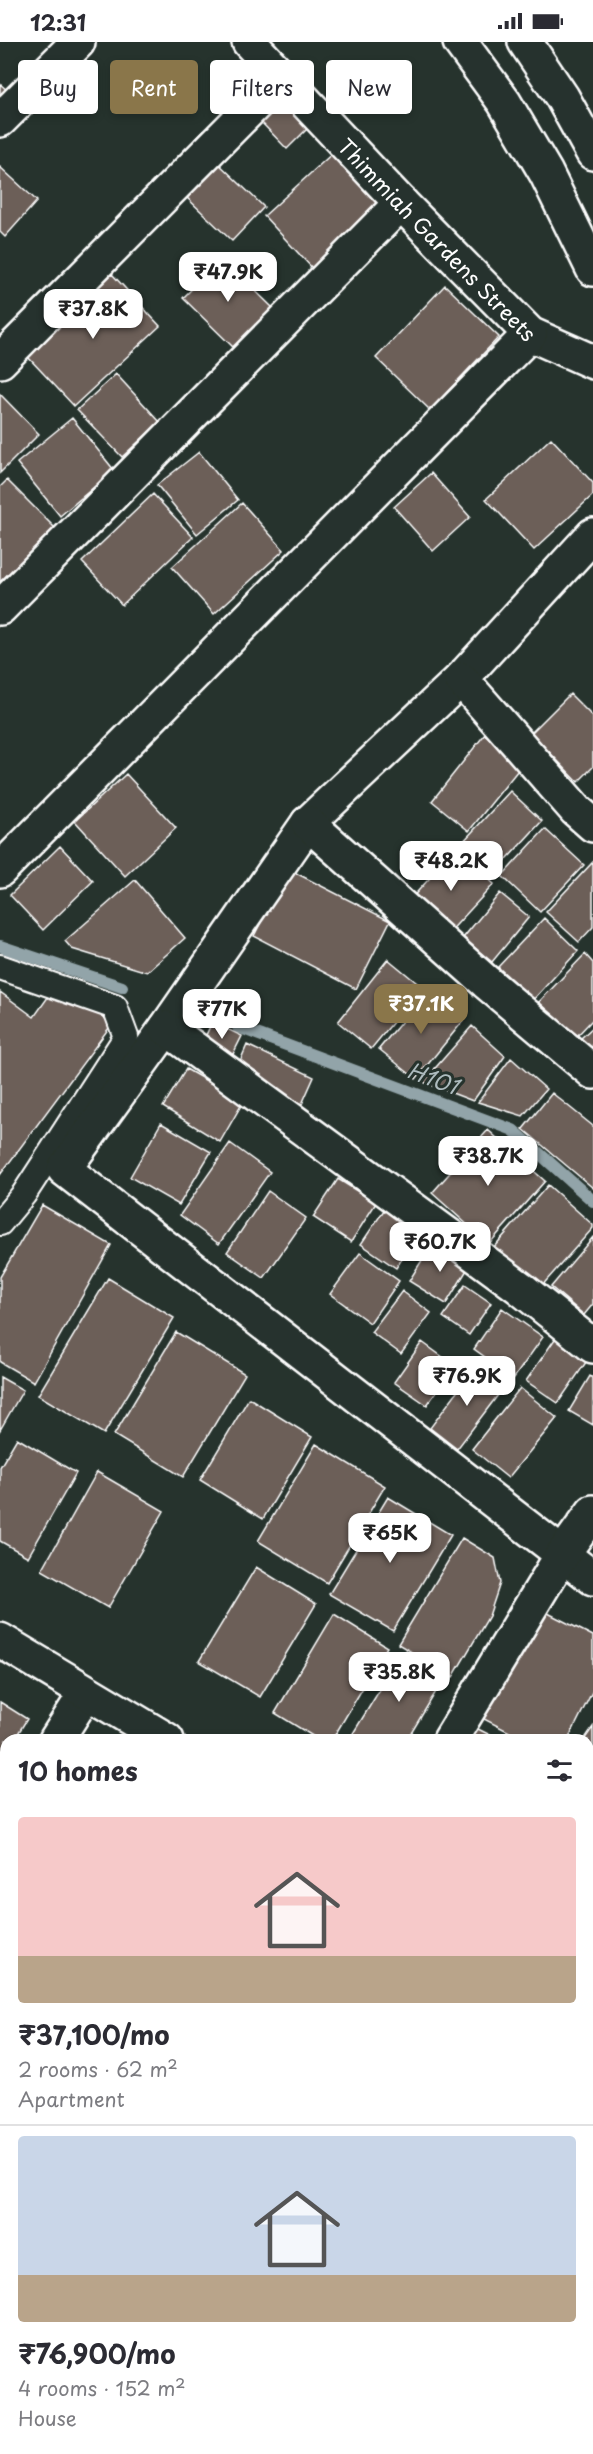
<!DOCTYPE html>
<meta charset="utf-8">
<style>
body{margin:0;font-family:"Playpen Sans",sans-serif;background:#f2f2f3;color:#2b2b33;height:100vh;display:flex;flex-direction:column;font-size:22px;white-space:nowrap}
*{box-sizing:border-box;margin:0}
p{font-size:20px;color:#7c7c81}
.icon{flex:none;width:33px;height:33px;fill:none;stroke:currentColor;stroke-width:2;stroke-linecap:round;stroke-linejoin:round}
.map{position:relative;flex:1;overflow:hidden}
.drawer{position:absolute;left:0px;top:1692px;width:594px;height:720px;display:flex;flex-direction:column;background:#fff;border-radius:18px 18px 0 0;box-shadow:0 3px 9px #0003}
.drawer>*{flex:none}
.guide{position:absolute;left:18px;top:18px;width:558px;height:54px;display:flex;gap:12px}
.price{position:absolute;translate:-50% -51px;padding:0 14px;border-radius:12px;background:#fff;color:#222;font-size:20px;line-height:39px;filter:drop-shadow(0 2px 3px #0008)}
.price::after{content:'';position:absolute;left:50%;top:36px;width:18px;height:14px;margin-left:-9px;background:inherit;clip-path:polygon(0 0,100% 0,50% 100%)}
.price.active{background:#8a764a;color:#fff}
ul{padding:0;list-style:none}
li{display:grid;align-content:center;gap:12px;height:318px;padding:0 18px}
li+li{border-top:2px solid #e1e1e2}
li span{display:grid;place-items:center;height:186px;border-radius:6px;color:#555}
li>.icon{margin-inline-start:auto}
span .icon{width:108px;height:108px;fill:#fffc;stroke-width:1}
li b{font-size:26px}
h2{display:flex;justify-content:space-between;align-items:center;height:72px;padding:0 18px;font-size:26px}
.pill{padding:0 21px;border-radius:6px;background:#fff;box-shadow:0 3px 9px #0003;font-size:21px;line-height:54px}
.pill.active{background:#8a764a;color:#fff}
.status{display:flex;justify-content:space-between;align-items:center;height:42px;padding:0 30px;background:#fff;direction:ltr}
.status svg{height:16px;fill:currentColor}
.map>svg:first-child{display:block}
</style>
<div class="status"><b>12:31</b><svg viewBox="0 0 49 12"><path d="M0 12V9h3v3zM5 12V6h3v6zM10 12V3h3v9zM15 12V0h3v12zM26 1h20v11H26zM47 4h2v5h-2z"/></svg></div>
<div class="map">
<svg width="593" height="2412" viewBox="0 0 593 2412">
<rect width="100%" height="100%" fill="#26332d"/>
<filter id="ink" filterUnits="userSpaceOnUse"><feTurbulence type="fractalNoise" baseFrequency=".0167" numOctaves="2"/><feDisplacementMap in="SourceGraphic" scale="12" xChannelSelector="R" yChannelSelector="G"/><feConvolveMatrix kernelMatrix="1 2 1 2 8 2 1 2 1" color-interpolation-filters="sRGB"/></filter>
<g filter="url(#ink)">
<path fill="#3b403a" d="M0,2012L6,2015V2259L0,2255Z
M225,2406H314L309,2412H233Z"/>
<g fill="none" stroke-linecap="round" stroke-linejoin="round">
<path stroke="#92a4a9" stroke-width="12" d="M0,904L122,945
M238,985L513,1088L593,1159"/>
</g>
<path fill="#6c5f59" stroke="#fff" stroke-width="1.5" d="M0,42L8,49L0,57Z
M282,59L308,86L287,107L261,80Z
M336,108L385,161L313,227L264,174Z
M216,119L264,165L232,199L184,153Z
M0,125L37,159L5,195L0,190Z
M222,216L273,266L234,306L183,256Z
M112,232L160,284L74,364L26,313Z
M445,243L499,295L430,368L376,316Z
M116,332L160,380L122,415L77,368Z
M0,352L39,392L0,431Z
M72,376L114,428L60,474L17,421Z
M551,396L593,441V453L534,508L486,457Z
M199,410L238,458L197,492L157,443Z
M431,431L470,475L433,509L394,465Z
M7,438L55,486L0,540V445Z
M153,452L193,495L122,563L82,520Z
M242,461L284,508L214,572L172,525Z
M570,652L593,675V725L578,740L531,691Z
M485,692L522,723L469,789L432,759Z
M126,732L176,786L125,834L75,779Z
M510,749L542,779L493,832L461,802Z
M545,787L584,823L540,870L502,834Z
M60,804L93,839L43,888L10,853Z
M456,807L494,842L446,894L409,859Z
M593,820V885L579,900L546,870Z
M288,827L390,879L356,947L254,894Z
M135,838L185,896L147,930L72,907L65,899Z
M500,851L529,875L492,920L463,896Z
M544,876L578,909L533,958L498,925Z
M585,912L593,921V977L576,995L539,960Z
M388,917L422,945L371,1007L338,980Z
M58,941L112,982L0,1133V950L34,975Z
M427,949L463,979L416,1037L379,1007Z
M212,980L242,994L231,1016L202,1002Z
M472,984L505,1014L473,1059L423,1040Z
M593,985V1010L580,997Z
M247,1003L314,1035L302,1062L235,1031Z
M511,1016L546,1047L523,1074L478,1060Z
M186,1027L243,1060L220,1100L163,1065Z
M552,1051L593,1084V1146L523,1087Z
M161,1081L211,1110L179,1163L130,1135Z
M488,1088L545,1139L489,1202L432,1151Z
M230,1101L270,1130L219,1202L180,1173Z
M338,1137L376,1161L351,1200L313,1175Z
M548,1143L593,1183V1186L539,1247L493,1206Z
M268,1149L306,1176L264,1236L227,1210Z
M42,1163L111,1203L34,1340L0,1320V1235Z
M386,1165L421,1188L396,1226L361,1202Z
M593,1195V1262L584,1273L551,1245Z
M434,1199L470,1223L446,1262L409,1239Z
M360,1211L399,1239L370,1281L330,1252Z
M108,1236L174,1276L104,1392L38,1353Z
M465,1243L491,1261L469,1293L443,1275Z
M402,1249L431,1271L401,1312L371,1290Z
M502,1266L543,1295L514,1336L474,1307Z
M176,1290L245,1332L183,1435L114,1393Z
M559,1291L591,1313L558,1361L526,1339Z
M422,1300L455,1324L427,1363L394,1340Z
M477,1323L504,1345L457,1407L430,1386Z
M590,1334L593,1336V1383L569,1369Z
M0,1335L23,1348L0,1388Z
M520,1346L557,1376L508,1436L472,1407Z
M249,1356L312,1395L263,1477L200,1438Z
M17,1396L76,1431L28,1515L0,1499V1425Z
M316,1402L385,1444L327,1541L258,1499Z
M97,1430L164,1469L108,1566L42,1528Z
M388,1455L451,1493L393,1589L329,1552Z
M462,1496L495,1516L500,1541L489,1574L453,1635L398,1602Z
M256,1525L316,1562L260,1655L199,1619Z
M538,1566L593,1594V1648L568,1698H525L482,1676Z
M334,1572L387,1605L332,1698H319L275,1671Z
M401,1613L443,1638L407,1698H349Z
M0,1660L27,1677L14,1698H6V1710L0,1720Z
M593,1685V1728L588,1725V1698H584Z
M476,1686L500,1698H470Z
M588,1759L593,1763V1820L588,1828Z
M6,1815V1925L0,1921V1825Z
M0,1994L6,1998V2154L0,2150Z
M593,2163V2182L588,2178V2169Z
M588,2186L593,2190V2256L588,2251Z
M588,2260L593,2265V2280L588,2286Z
M593,2304V2321L588,2318V2311Z
M0,2317L6,2320V2374L0,2385Z
M588,2325L593,2328V2379L588,2375Z
M588,2381L593,2385V2405L588,2412H552L544,2406H588Z
M0,2402L15,2412H0Z
M19,2406H59L55,2412H28Z
M69,2406H125L121,2412H65Z
M127,2406H150L160,2412H124Z
M396,2406H422L431,2412H392Z
M442,2406H490L486,2412H451Z
M513,2406H539L548,2412H509Z"/>
<g fill="none" stroke-linecap="round" stroke-linejoin="round">
<defs>
<path id="service" d="M0,925L115,965L126,995L24,1152L0,1181"/>
<g id="minor">
<path id="s1" d="M249,0L401,161L530,292L593,320"/>
<path d="M0,78L78,0"/>
<path d="M0,319L281,36"/>
<path d="M593,493L461,637L308,781L166,986L64,1127L593,1536"/>
<path d="M0,566L401,161"/>
<path d="M461,637L576,768L593,783"/>
<path d="M308,781L486,940L593,1030"/>
<path d="M0,828L530,292"/>
<path d="M166,986L519,1245L593,1304"/>
<path d="M56,1698L86,1651"/>
<path d="M450,1698L562,1513L593,1470"/>
<path d="M0,1784L6,1774"/>
<path d="M0,1967L6,1970"/>
<path d="M588,2135L593,2128"/>
<path d="M0,2302L6,2306"/>
<path d="M159,2406L168,2412"/>
<path d="M367,2412L372,2406"/>
</g>
<path id="tertiary" d="M0,1598L167,1698
M588,1960L593,1964"/>
<path id="secondary" d="M460,0L504,60L546,131L593,227
M525,0L562,55L593,111"/>
</defs>
<use href="#service" stroke="#fff" stroke-width="28"/>
<use href="#minor" stroke="#fff" stroke-width="38"/>
<use href="#tertiary" stroke="#fff" stroke-width="38"/>
<use href="#secondary" stroke="#fff" stroke-width="38"/>
<use href="#service" stroke="#26332d" stroke-width="24"/>
<use href="#minor" stroke="#26332d" stroke-width="33"/>
<use href="#tertiary" stroke="#26332d" stroke-width="33"/>
<use href="#secondary" stroke="#26332d" stroke-width="33"/>
</g>
</g>
<g text-anchor="middle" dominant-baseline="central" stroke-width="6" stroke-linejoin="round" paint-order="stroke">
<g font-size="21" fill="#fff" stroke="#26332d">
<text stroke="none"><textPath href="#s1" startOffset="273">Thimmiah Gardens Streets</textPath></text>
</g>
<g font-size="22" font-style="italic" fill="#adbbbe" stroke="#26332d">
<text transform="translate(433 1035) rotate(20)">H101</text>
</g>
</g>
</svg>
<b class="price" style="left:228px;top:261px">₹47.9K</b>
<b class="price" style="left:93px;top:298px">₹37.8K</b>
<b class="price" style="left:451px;top:850px">₹48.2K</b>
<b class="price active" style="left:421px;top:993px">₹37.1K</b>
<b class="price" style="left:222px;top:998px">₹77K</b>
<b class="price" style="left:488px;top:1145px">₹38.7K</b>
<b class="price" style="left:440px;top:1231px">₹60.7K</b>
<b class="price" style="left:467px;top:1365px">₹76.9K</b>
<b class="price" style="left:390px;top:1522px">₹65K</b>
<b class="price" style="left:399px;top:1661px">₹35.8K</b>
<div class="guide">
<a class="pill">Buy</a>
<a class="pill active">Rent</a>
<a class="pill">Filters</a>
<a class="pill">New</a>
</div>
<section class="drawer">
<h2>10 homes<svg class="icon" aria-label="filters" viewBox="0 0 24 24"><path d="M4 7h16M4 17h16"/><circle cx="9" cy="7" r="2"/><circle cx="15" cy="17" r="2"/></svg></h2>
<ul>
<li><span style="background:linear-gradient(#f6c9c9 75%,#b9a48a 0)"><svg class="icon" aria-label="home" viewBox="0 0 24 24"><path d="M3 11l9-7 9 7M6 9v11h12V9"/></svg></span><div><b>₹37,100/mo</b><p>2 rooms · 62 m²</p><p>Apartment</p></div></li>
<li><span style="background:linear-gradient(#c9d6e8 75%,#b9a48a 0)"><svg class="icon" aria-label="home" viewBox="0 0 24 24"><path d="M3 11l9-7 9 7M6 9v11h12V9"/></svg></span><div><b>₹76,900/mo</b><p>4 rooms · 152 m²</p><p>House</p></div></li>
</ul>
</section>
</div>
